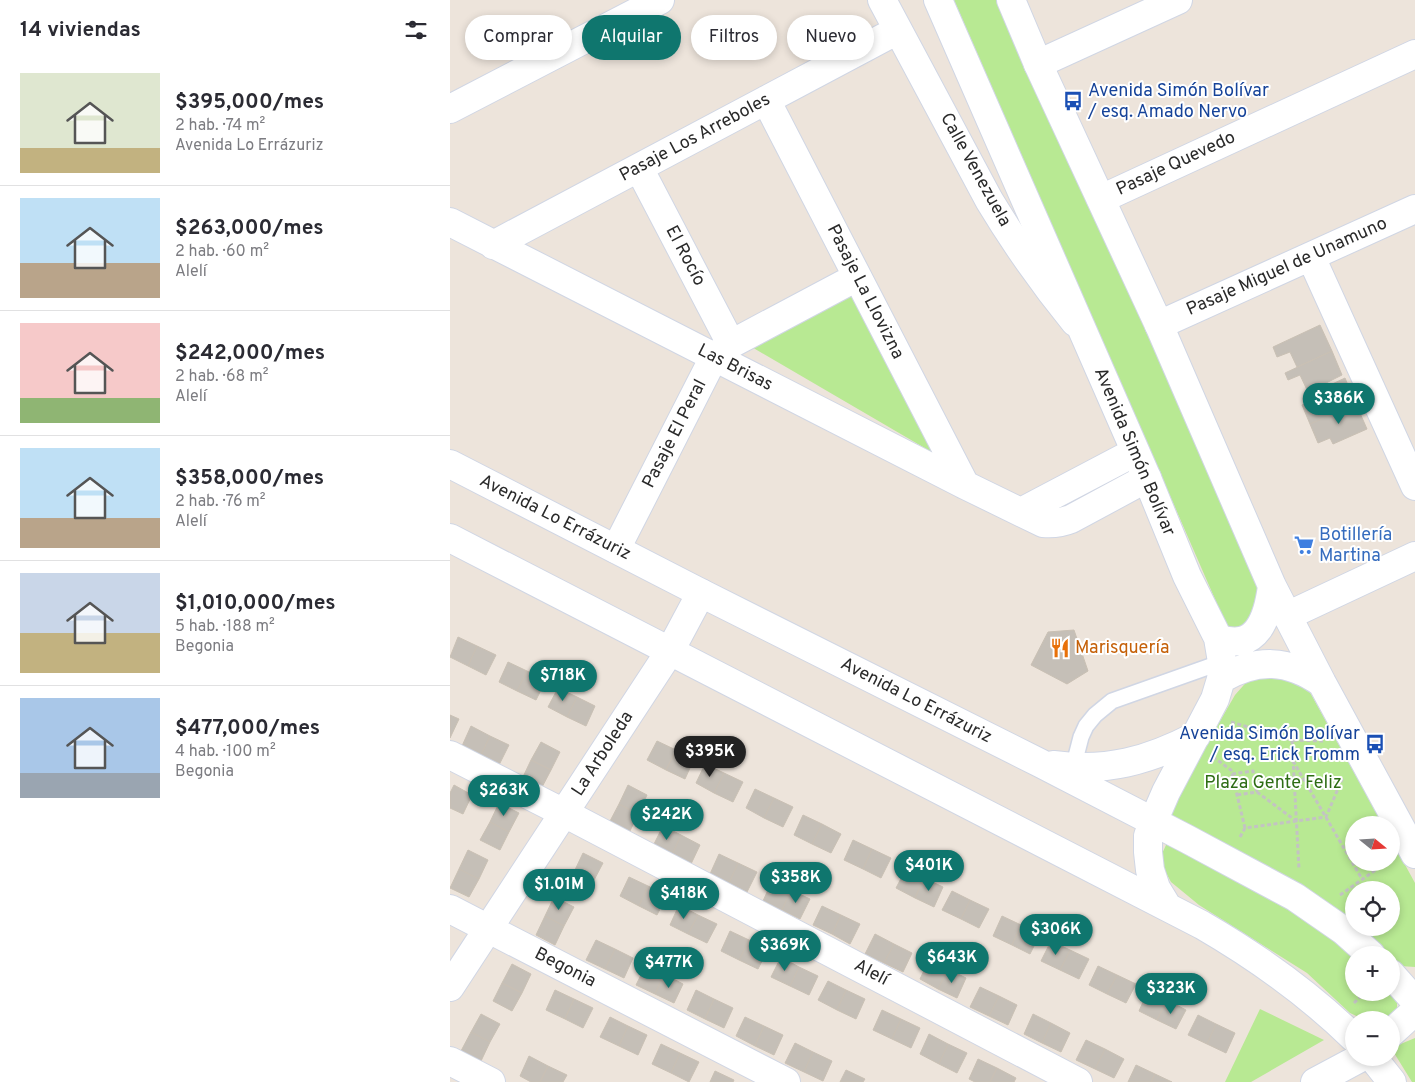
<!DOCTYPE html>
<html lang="es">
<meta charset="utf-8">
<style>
body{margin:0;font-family:Overpass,sans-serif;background:#f2f2f3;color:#2b2b33;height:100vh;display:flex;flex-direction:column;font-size:19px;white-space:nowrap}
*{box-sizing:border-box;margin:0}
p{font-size:16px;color:#7c7c81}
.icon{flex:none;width:28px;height:28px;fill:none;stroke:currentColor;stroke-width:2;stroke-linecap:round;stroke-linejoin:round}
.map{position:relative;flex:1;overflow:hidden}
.side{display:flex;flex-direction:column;background:#fff;width:450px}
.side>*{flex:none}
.guide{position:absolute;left:15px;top:15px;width:475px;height:45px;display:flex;gap:10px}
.needle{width:32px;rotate:108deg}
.tools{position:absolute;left:895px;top:816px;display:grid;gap:10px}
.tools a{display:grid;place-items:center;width:55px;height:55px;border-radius:50%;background:#fff;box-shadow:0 2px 8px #0003;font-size:25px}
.price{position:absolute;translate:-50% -42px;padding:0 11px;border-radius:18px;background:#0f766e;color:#fff;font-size:16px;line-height:32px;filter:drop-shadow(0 1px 2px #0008)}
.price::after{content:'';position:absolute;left:50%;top:30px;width:15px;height:11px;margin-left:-8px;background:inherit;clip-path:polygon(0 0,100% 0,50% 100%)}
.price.selected{background:#222;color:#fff}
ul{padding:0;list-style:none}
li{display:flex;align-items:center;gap:15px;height:125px;padding:0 20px}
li+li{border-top:1px solid #e1e1e2}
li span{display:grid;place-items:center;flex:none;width:140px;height:100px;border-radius:0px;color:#555}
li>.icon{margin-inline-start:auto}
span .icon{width:60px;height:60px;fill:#fffc;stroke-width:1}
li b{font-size:21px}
h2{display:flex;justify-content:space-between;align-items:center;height:60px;padding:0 20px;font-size:21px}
.pill{padding:0 18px;border-radius:22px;background:#fff;box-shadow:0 2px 8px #0003;font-size:18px;line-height:45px}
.pill.selected{background:#0f766e;color:#fff}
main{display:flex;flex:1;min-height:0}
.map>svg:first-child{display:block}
</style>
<main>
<section class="side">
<h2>14 viviendas<svg class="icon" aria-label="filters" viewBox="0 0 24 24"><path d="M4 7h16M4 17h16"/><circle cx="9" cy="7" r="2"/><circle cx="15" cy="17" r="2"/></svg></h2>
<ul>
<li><span style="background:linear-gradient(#dfe7d0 75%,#c2b280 0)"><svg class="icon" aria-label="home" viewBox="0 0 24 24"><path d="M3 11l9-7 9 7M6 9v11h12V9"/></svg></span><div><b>$395,000/mes</b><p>2 hab. · 74 m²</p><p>Avenida Lo Errázuriz</p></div></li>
<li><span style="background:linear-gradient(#bfe0f5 65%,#b9a48a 0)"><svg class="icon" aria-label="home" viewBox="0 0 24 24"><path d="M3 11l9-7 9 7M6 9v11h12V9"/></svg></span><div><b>$263,000/mes</b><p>2 hab. · 60 m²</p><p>Alelí</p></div></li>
<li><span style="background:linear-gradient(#f6c9c9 75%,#8fb573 0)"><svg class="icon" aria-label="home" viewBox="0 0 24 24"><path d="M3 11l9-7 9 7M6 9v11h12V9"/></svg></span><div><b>$242,000/mes</b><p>2 hab. · 68 m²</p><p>Alelí</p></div></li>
<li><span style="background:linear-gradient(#bfe0f5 70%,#b9a48a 0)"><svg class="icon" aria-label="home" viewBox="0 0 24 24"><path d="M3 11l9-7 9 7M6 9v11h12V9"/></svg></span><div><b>$358,000/mes</b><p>2 hab. · 76 m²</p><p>Alelí</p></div></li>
<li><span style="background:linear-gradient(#c9d6e8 60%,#c2b280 0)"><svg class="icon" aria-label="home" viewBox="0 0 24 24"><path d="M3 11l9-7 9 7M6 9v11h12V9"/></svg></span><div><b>$1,010,000/mes</b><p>5 hab. · 188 m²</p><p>Begonia</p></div></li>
<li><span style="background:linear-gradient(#a9c7e8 75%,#9aa5b1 0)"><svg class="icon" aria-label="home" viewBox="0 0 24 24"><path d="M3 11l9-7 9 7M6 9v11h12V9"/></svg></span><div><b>$477,000/mes</b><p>4 hab. · 100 m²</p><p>Begonia</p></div></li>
</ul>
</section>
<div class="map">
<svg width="965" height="1082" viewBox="0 0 965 1082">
<rect width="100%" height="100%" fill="#ede4db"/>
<path fill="#b8e993" d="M504,0H553L805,571L808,593L796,626L778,629Z
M407,289L497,461L300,346Z
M825,672L856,685L933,825H904V862H941V839L965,883V967L950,966L941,957V955H939L904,928H941V890H904V927L845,882L717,813L785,695L800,678Z
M716,845H729L860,919L904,955V992H941L947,998V1009L936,1020H915L900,1013L857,973L749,905L721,882L714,869L711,856Z
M810,1009L874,1040L801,1082H775Z
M965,1038V1082H962L941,1048Z"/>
<path fill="#c5bfb7" stroke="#c9c0b4" d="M870,325L882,351L847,367L840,352L827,357L823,347Z
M882,351L892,375L858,392L850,375L838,380L835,373Z
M895,378L906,404L860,424L852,405L864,400L861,394Z
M906,404L917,429L883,444L880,438L868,443L860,424Z
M624,630L638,671L617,684L581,665L598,632Z
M8,637L27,646L18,666L0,657Z
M27,646L46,655L36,675L18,666Z
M58,662L77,671L67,691L49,682Z
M77,671L96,680L86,700L67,691Z
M108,688L127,697L117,717L98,707Z
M127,697L145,706L136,726L117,717Z
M0,715L9,719L0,738Z
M21,726L40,736L31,755L12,746Z
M40,736L59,745L49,765L31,755Z
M207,741L226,750L216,770L197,760Z
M91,742L110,752L101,770L81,760Z
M226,750L244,759L235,779L216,770Z
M81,760L101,770L91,789L72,779Z
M255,764L274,773L264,793L246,783Z
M274,773L293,782L283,802L264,793Z
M4,785L22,795L13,814L0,808V793Z
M178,785L197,795L188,814L169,804Z
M305,789L324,798L314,818L296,808Z
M324,798L343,807L333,827L314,818Z
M49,803L69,813L59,832L40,822Z
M169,804L188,814L179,833L159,823Z
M353,815L372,824L362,844L344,835Z
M40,822L59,832L50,850L30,840Z
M372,824L391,834L381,853L362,844Z
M213,826L231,835L222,855L203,846Z
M231,835L250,845L241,864L222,855Z
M403,840L422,849L413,869L394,860Z
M422,849L441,858L431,878L413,869Z
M18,850L38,860L29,879L9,869Z
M133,853L153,863L143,882L124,872Z
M269,854L288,863L279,883L260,874Z
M288,863L307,872L297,892L279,883Z
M9,869L29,879L19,897L0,888Z
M456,869L474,878L465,898L446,888Z
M124,872L143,882L134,900L115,891Z
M179,877L198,886L189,906L170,896Z
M474,878L493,887L484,907L465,898Z
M322,881L341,890L332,910L313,901Z
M198,886L217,895L207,915L189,906Z
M341,890L360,899L350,919L332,910Z
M502,891L520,900L511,919L492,910Z
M104,897L124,907L114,926L95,916Z
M520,900L539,909L529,928L511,919Z
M229,905L248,915L238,934L220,925Z
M372,906L391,915L382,934L363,925Z
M248,915L267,924L257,943L238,934Z
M391,915L410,924L400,944L382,934Z
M95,916L114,926L105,945L86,935Z
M552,916L571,925L562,945L543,936Z
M571,925L590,934L580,954L562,945Z
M280,931L299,940L289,960L271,951Z
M425,934L444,944L434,963L415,954Z
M146,940L165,949L155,969L136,960Z
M299,940L318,949L308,969L289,960Z
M601,941L620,950L610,970L591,961Z
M444,944L462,953L453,972L434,963Z
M165,949L183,958L174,978L155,969Z
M620,950L639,959L629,979L610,970Z
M331,957L349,967L340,986L321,977Z
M479,960L498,969L488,989L470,979Z
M62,964L81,974L72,993L52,983Z
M196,965L214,974L205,994L186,985Z
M648,966L667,975L657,994L639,985Z
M349,967L368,976L359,995L340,986Z
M498,969L516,978L507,998L488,989Z
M214,974L233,984L224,1003L205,994Z
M667,975L686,984L676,1003L657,994Z
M378,981L396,990L387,1010L368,1000Z
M52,983L72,993L62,1011L43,1001Z
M530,987L549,996L539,1016L520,1007Z
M105,990L124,999L115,1019L96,1010Z
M246,990L264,999L255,1019L237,1010Z
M396,990L415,999L406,1019L387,1010Z
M698,991L717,1000L707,1020L689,1011Z
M549,996L567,1005L558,1025L539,1016Z
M124,999L143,1008L133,1028L115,1019Z
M264,999L283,1008L274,1028L255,1019Z
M717,1000L736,1010L726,1029L707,1020Z
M432,1010L451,1019L442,1039L423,1030Z
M31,1014L50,1024L40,1042L21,1032Z
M583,1014L601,1023L592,1043L574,1034Z
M748,1015L766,1024L757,1044L738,1035Z
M160,1017L178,1026L169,1046L150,1037Z
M295,1017L314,1026L305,1046L286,1036Z
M451,1019L470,1028L461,1048L442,1039Z
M601,1023L620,1033L611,1052L592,1043Z
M766,1024L785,1033L776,1053L757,1044Z
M178,1026L197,1035L188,1055L169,1046Z
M314,1026L333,1035L324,1055L305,1046Z
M21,1032L40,1042L31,1061L11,1051Z
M479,1034L498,1044L489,1064L470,1054Z
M636,1040L655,1049L645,1069L626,1060Z
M345,1043L363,1052L354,1072L335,1063Z
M211,1044L230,1053L221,1073L202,1064Z
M498,1044L517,1053L507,1073L489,1064Z
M655,1049L674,1059L664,1078L645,1069Z
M363,1052L382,1061L373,1081L354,1072Z
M230,1053L249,1062L239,1082L221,1073Z
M79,1056L98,1066L90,1082H81L70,1076Z
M528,1059L547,1068L540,1082H525L519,1079Z
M686,1065L705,1074L701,1082H678Z
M98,1066L117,1075L113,1082H90Z
M547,1068L566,1078L564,1082H540Z
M396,1070L415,1079L413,1082H390Z
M265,1071L284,1080L283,1082H260Z
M705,1074L722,1082H701Z"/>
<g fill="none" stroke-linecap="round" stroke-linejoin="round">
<defs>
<path id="lane" d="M623,768L631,737L636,726L645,715L662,701L772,662"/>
<path id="street" d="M432,0L539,200C565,243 593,283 625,322
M588,64L728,0
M316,100L515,485
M0,109L210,0
M189,168L281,344
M651,199L965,54
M0,222L515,485L593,523C603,524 611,523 621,519L697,478
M43,245L448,30
M861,257L965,486
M709,325L965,209
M571,512L685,452
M166,549L264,357L281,344L407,277
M837,616L965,556
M0,755L114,813L628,1082
M0,909L336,1082
M0,987L220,651L251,593
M0,1061L41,1082"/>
<path id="secondary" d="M488,0L697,478L737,576L768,638L772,662V670L771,679L765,699L716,792L703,822L698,836V852L700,870L706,888L717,906
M561,0L588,64L709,325L822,586L872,683L965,854
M0,464L251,593L590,763L737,839L845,897L894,931L921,955
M0,538L752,925C807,957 858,993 904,1038
M768,638C807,653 818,617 822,586
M771,679C807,658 838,659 872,683
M603,765C657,772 698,761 746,736
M941,974L965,1001
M941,1033L965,1011
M923,1058L942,1082
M865,1082L910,1058"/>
</defs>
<use href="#lane" stroke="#d0d6e4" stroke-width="18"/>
<use href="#street" stroke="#d0d6e4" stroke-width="30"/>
<use href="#secondary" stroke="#d0d6e4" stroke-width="30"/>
<path stroke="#c3c3c3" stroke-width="3" stroke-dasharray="4 2.5" stroke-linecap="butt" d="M781,722L842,740L873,741
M842,740L849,869
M763,757L781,770L795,828
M843,761L912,879
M782,774L803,771L807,792L786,795
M807,792L846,821
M790,837L795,828L876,817L893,777
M890,895L937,862
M904,1003L915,992"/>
<use href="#lane" stroke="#fff" stroke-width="15"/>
<use href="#street" stroke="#fff" stroke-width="28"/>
<use href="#secondary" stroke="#fff" stroke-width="28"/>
</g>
<defs>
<symbol id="bus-bare" viewBox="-9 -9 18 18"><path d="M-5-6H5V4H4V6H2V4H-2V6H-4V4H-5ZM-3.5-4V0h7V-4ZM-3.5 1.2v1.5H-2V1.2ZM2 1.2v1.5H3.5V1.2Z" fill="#1a4fb4" stroke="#fff" stroke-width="2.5" paint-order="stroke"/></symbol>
<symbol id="supermarket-bare" viewBox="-9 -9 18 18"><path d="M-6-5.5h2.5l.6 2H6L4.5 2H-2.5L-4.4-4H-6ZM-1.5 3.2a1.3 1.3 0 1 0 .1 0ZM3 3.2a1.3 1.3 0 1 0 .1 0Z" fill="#3f7fe0" stroke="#fff" stroke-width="2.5" paint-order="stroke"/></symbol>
<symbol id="restaurant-bare" viewBox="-9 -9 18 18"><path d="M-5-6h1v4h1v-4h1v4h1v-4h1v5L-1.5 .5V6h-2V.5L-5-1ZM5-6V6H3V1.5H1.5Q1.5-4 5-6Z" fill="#e8710a" stroke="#fff" stroke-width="2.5" paint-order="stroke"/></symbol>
</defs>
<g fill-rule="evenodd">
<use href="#bus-bare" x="609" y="87" width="28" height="28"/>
<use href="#supermarket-bare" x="840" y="531" width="28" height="28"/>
<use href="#restaurant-bare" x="596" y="634" width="28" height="28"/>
<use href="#bus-bare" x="911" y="730" width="28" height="28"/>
</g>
<g text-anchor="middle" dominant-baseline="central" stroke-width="4" stroke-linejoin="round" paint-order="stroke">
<g font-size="18" fill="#164399" stroke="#fff" text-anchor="start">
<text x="638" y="91">Avenida Simón Bolívar<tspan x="638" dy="21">/ esq. Amado Nervo</tspan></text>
<text x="910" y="734" text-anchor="end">Avenida Simón Bolívar<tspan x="910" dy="21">/ esq. Erick Fromm</tspan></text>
</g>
<g font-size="18" fill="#2a2a2a" stroke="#fff">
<text transform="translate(245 138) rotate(-28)">Pasaje Los Arreboles</text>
<text transform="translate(726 164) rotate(-25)">Pasaje Quevedo</text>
<text transform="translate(525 170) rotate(61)">Calle Venezuela</text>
<text transform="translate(235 256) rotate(62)">El Rocío</text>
<text transform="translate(837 267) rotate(-24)">Pasaje Miguel de Unamuno</text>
<text transform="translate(415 292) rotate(63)">Pasaje La Llovizna</text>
<text transform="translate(285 368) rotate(27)">Las Brisas</text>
<text transform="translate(225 434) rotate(-63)">Pasaje El Peral</text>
<text transform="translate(684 452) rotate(67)">Avenida Simón Bolívar</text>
<text transform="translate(105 518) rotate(27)">Avenida Lo Errázuriz</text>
<text transform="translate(466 701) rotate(27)">Avenida Lo Errázuriz</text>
<text transform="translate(153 754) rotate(-57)">La Arboleda</text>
<text transform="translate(115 968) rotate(27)">Begonia</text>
<text transform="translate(421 973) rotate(28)">Alelí</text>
</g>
<g font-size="18" fill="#366cbe" stroke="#fff" text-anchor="start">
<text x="869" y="535">Botillería<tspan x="869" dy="21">Martina</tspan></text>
</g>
<g font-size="18" fill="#c56008" stroke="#fff" text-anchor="start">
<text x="625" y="648">Marisquería</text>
</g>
<g font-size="18" fill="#2e6d14" stroke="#fff">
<text x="823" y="783">Plaza Gente Feliz</text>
</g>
</g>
</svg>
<div class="tools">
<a><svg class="needle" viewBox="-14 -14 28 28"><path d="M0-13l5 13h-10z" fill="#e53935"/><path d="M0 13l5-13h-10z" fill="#7c7c81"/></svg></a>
<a><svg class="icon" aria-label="locate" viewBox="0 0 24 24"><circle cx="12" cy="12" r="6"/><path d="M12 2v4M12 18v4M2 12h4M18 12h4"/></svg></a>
<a>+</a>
<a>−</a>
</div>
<b class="price" style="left:889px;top:425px">$386K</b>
<b class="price" style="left:113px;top:702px">$718K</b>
<b class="price selected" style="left:260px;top:778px">$395K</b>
<b class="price" style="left:54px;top:817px">$263K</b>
<b class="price" style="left:217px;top:841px">$242K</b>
<b class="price" style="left:479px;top:892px">$401K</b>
<b class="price" style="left:346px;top:904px">$358K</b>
<b class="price" style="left:109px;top:911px">$1.01M</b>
<b class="price" style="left:234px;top:920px">$418K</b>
<b class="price" style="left:606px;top:956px">$306K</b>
<b class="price" style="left:335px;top:972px">$369K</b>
<b class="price" style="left:502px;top:984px">$643K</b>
<b class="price" style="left:219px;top:989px">$477K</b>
<b class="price" style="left:721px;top:1015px">$323K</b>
<div class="guide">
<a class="pill">Comprar</a>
<a class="pill selected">Alquilar</a>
<a class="pill">Filtros</a>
<a class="pill">Nuevo</a>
</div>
</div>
</main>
